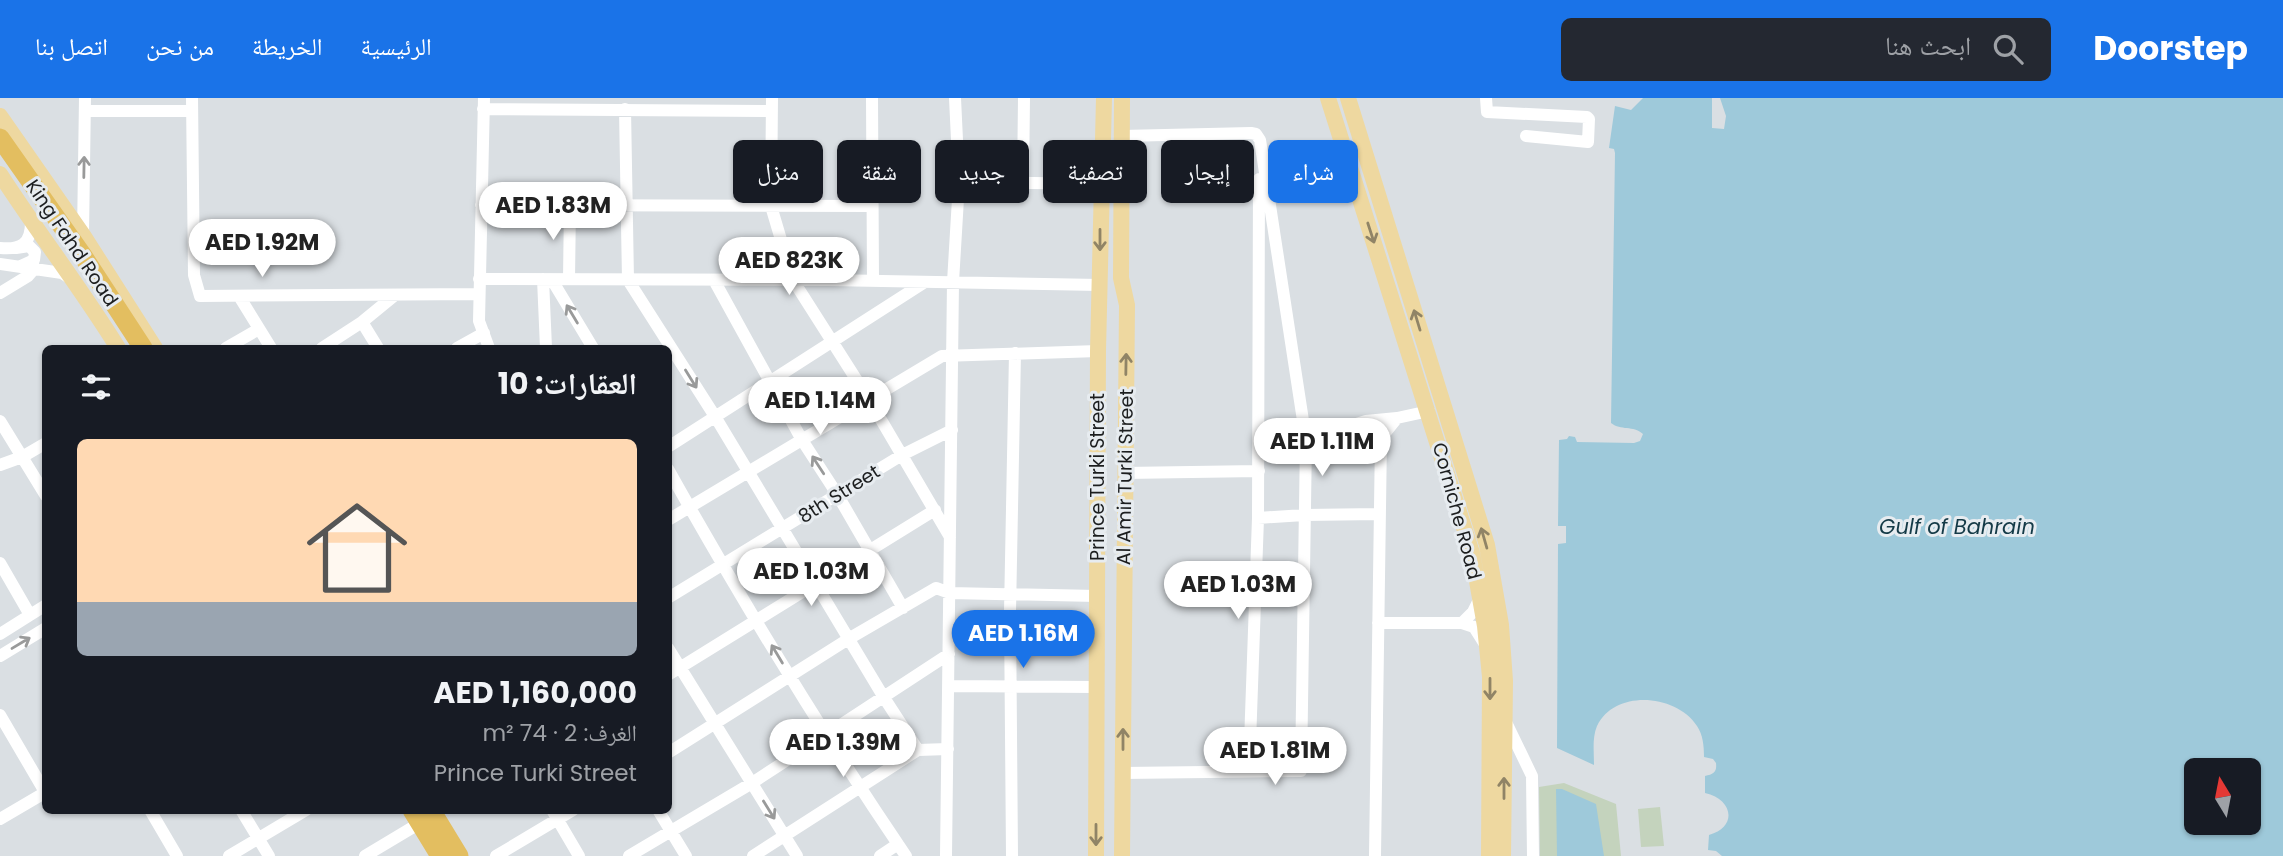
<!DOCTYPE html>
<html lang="ar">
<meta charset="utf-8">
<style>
body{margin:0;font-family:Poppins,"Noto Naskh Arabic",sans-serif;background:#242831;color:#f1f3f6;direction:rtl;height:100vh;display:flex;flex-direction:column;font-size:26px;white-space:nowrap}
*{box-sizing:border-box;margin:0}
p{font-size:23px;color:#9ea1a6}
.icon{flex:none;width:38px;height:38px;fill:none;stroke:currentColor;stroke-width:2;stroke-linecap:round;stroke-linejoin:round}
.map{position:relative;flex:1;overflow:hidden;direction:ltr}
.sheet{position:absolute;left:42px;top:247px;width:630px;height:469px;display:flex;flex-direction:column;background:#171b24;border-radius:10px;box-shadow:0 2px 5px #0004;direction:rtl}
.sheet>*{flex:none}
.top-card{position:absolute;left:693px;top:42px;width:665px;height:63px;direction:rtl;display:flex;gap:14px}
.needle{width:46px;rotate:350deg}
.buttons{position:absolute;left:2184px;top:660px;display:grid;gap:14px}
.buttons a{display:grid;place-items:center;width:77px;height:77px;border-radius:10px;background:#171b24;box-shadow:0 2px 5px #0004;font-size:35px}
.price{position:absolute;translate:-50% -60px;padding:0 16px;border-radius:24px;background:#fff;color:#222;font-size:23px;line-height:46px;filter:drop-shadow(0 2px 4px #0008)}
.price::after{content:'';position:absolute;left:50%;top:42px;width:21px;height:16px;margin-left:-10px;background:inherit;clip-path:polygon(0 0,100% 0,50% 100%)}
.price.active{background:#1a73e8;color:#fff}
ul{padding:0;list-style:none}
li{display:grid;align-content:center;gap:14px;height:371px;padding:0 35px}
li+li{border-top:2px solid #363941}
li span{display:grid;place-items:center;height:217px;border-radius:10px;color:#555}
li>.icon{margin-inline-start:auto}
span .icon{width:126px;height:126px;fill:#fffc;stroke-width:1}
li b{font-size:30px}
h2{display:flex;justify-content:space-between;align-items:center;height:84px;padding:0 35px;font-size:30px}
.tag{padding:0 24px;border-radius:10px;background:#171b24;box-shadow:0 2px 5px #0004;font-size:24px;line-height:63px}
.tag.active{background:#1a73e8;color:#fff}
header{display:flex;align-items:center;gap:42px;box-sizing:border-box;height:98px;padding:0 35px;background:#1a73e8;color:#fff}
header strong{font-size:33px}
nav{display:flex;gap:38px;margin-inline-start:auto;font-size:24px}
.search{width:490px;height:63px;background:#242831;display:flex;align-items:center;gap:18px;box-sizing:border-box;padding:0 24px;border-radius:10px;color:#9ea1a6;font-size:26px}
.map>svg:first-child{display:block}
</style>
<header>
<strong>Doorstep</strong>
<div class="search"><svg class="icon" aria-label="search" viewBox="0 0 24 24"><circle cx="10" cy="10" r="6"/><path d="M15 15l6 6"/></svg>ابحث هنا</div>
<nav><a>الرئيسية</a><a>الخريطة</a><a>من نحن</a><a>اتصل بنا</a></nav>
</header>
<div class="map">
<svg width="2283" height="758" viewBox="0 0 2283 758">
<rect width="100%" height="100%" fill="#dadfe3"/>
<path fill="#c4d3bd" d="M1564,685L1616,706L1621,758H1540L1539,689Z
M1660,709L1664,748L1641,749L1638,711Z"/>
<path fill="#9ec9da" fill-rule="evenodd" d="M1643,0H1712V30L1724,31L1726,18L1720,0H2283V758H1722L1716,753L1708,752L1709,737C1738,729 1733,701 1705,695V678C1714,676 1717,674 1716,665L1713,661L1704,659C1704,648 1703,637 1697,628C1676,596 1615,591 1597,628C1592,640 1594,654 1594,667L1557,650L1558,446L1566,445V428H1558L1559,342L1567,341L1569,338L1575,339L1577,344L1634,345L1640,343L1643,336C1633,327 1621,333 1611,325L1615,55L1614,51L1609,50L1615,8L1631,12ZM2196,672H2249V724H2196Z
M1556,691H1562L1596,706L1604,758H1557Z"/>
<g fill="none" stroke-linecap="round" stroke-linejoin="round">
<path stroke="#fff" stroke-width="12" d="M192,0L194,177L200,198L479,196
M484,0L479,223L489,250
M772,0L771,108L793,182L870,303L950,439
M872,0L873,183
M1486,0L1487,14L1587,19L1589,21L1588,44L1526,38
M483,11L772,13
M625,11L628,182L716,320L883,598L918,652
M85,13H192
M1122,38L1251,35L1256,36L1260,42L1306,342L1301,673L1122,675
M959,84L1100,86
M1023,85L1024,0
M481,107L872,108
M83,137L85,0
M0,150C21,152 31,146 31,124
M16,150L29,148L35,154L34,162L21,168
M0,166L62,175L71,181
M479,181L828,182L1100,187
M543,181L546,250
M569,181L570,107
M552,182L593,250
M714,182L802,342L837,396L903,510
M0,195L28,178L35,170
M239,198L271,250
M362,224L378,250
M226,250L259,231
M322,250L362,224L395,197
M457,250L484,235
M0,323L46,398
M1306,342L1366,323L1397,320
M668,349L925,184
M1259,355L1306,352
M0,367L22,359L46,345
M668,371C742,503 821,633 906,758
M1124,375L1259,373
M1258,420L1304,417L1379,416
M668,422L942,258L1098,253
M0,465L30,517
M668,500L902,357L952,332
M1378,525H1462L1474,529L1486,548
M1462,525L1473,514L1480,500
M0,536L46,507
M668,550L797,758
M0,558L46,530
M668,577L935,412
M949,588L1096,589
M0,617L45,694
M1505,622L1532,678L1533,758
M668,655L850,540L936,490L950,495L1097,498
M1249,673L1258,420L1259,81
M150,712L177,758
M241,712L269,758
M552,712L579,758
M658,712L686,758
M0,721L46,694
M229,758L306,712
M365,758L420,725
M496,758L573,712
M629,758L752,685L949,556
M753,758L918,652L948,651
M880,758L898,746
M946,758L953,184L959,84L955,0
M1012,758L1010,514L1015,255
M1375,758L1381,340L1397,320L1429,313"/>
<path stroke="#eed8a0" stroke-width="16" d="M1328,0L1472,455L1485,528L1490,579L1489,758
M1348,0L1487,447L1501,527L1505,583L1503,758
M0,18L83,137L155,250
M0,76C38,135 81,190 118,250
M1096,758L1098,253L1104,0
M1122,758L1127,207L1121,180L1122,0"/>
<path stroke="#e3be60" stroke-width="19" d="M0,40L83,158L143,250
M412,712L440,758
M431,712L459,758"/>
</g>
<defs><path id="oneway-shaft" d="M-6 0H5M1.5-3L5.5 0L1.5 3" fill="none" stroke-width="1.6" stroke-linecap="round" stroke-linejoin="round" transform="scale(1.75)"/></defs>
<g stroke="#999a9a">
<use href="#oneway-shaft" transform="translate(84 69) rotate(-89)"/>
<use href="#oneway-shaft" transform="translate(572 216) rotate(-121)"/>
<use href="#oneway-shaft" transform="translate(691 281) rotate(58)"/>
<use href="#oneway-shaft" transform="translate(818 367) rotate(-123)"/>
<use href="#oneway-shaft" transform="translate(21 545) rotate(-31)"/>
<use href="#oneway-shaft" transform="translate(777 556) rotate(-121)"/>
<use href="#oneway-shaft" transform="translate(769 712) rotate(58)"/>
</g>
<g stroke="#908466">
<use href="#oneway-shaft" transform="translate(1371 135) rotate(72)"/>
<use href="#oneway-shaft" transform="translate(1100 142) rotate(90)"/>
<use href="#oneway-shaft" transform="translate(1417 222) rotate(-107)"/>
<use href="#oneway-shaft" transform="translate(1126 266) rotate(-89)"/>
<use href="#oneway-shaft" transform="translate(1484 440) rotate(-106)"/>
<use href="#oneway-shaft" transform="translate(1490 591) rotate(90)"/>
<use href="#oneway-shaft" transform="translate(1123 641) rotate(-90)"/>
<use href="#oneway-shaft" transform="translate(1504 690) rotate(-90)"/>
<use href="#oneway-shaft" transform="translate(1096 737) rotate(90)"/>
</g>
<g text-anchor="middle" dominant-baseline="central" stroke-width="6" stroke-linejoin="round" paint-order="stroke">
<g font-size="19" fill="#1c1e1f" stroke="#e7ecf0">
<text transform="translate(72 145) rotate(56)">King Fahd Road</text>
<text transform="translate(1097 379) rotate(-90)">Prince Turki Street</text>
<text transform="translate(1125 379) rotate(-89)">Al Amir Turki Street</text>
<text transform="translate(839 396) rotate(-32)">8th Street</text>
<text transform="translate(1457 413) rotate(75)">Corniche Road</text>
</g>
<g font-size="21" font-style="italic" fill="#143a47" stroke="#e7ecf0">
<text x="1957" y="428">Gulf of Bahrain</text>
</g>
</g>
</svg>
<div class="buttons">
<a><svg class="needle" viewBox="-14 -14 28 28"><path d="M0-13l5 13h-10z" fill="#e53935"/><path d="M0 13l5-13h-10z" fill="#9ea1a6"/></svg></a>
</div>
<b class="price" style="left:553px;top:144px">AED 1.83M</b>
<b class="price" style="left:262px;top:181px">AED 1.92M</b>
<b class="price" style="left:789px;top:199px">AED 823K</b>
<b class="price" style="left:820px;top:339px">AED 1.14M</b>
<b class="price" style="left:1322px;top:380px">AED 1.11M</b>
<b class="price" style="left:811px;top:510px">AED 1.03M</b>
<b class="price" style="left:1238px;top:523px">AED 1.03M</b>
<b class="price active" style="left:1023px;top:572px">AED 1.16M</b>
<b class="price" style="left:843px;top:681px">AED 1.39M</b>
<b class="price" style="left:1275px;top:689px">AED 1.81M</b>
<div class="top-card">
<a class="tag active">شراء</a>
<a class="tag">إيجار</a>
<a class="tag">تصفية</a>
<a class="tag">جديد</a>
<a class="tag">شقة</a>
<a class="tag">منزل</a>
</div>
<section class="sheet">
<h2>العقارات: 10<svg class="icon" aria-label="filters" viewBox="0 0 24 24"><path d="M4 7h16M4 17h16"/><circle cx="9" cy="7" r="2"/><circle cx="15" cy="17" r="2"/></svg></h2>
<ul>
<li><span style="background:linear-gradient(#ffd9b3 75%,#9aa5b1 0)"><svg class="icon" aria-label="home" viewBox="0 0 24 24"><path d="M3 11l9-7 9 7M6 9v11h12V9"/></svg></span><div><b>AED 1,160,000</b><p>الغرف: 2 · 74 m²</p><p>Prince Turki Street</p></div></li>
</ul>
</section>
</div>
